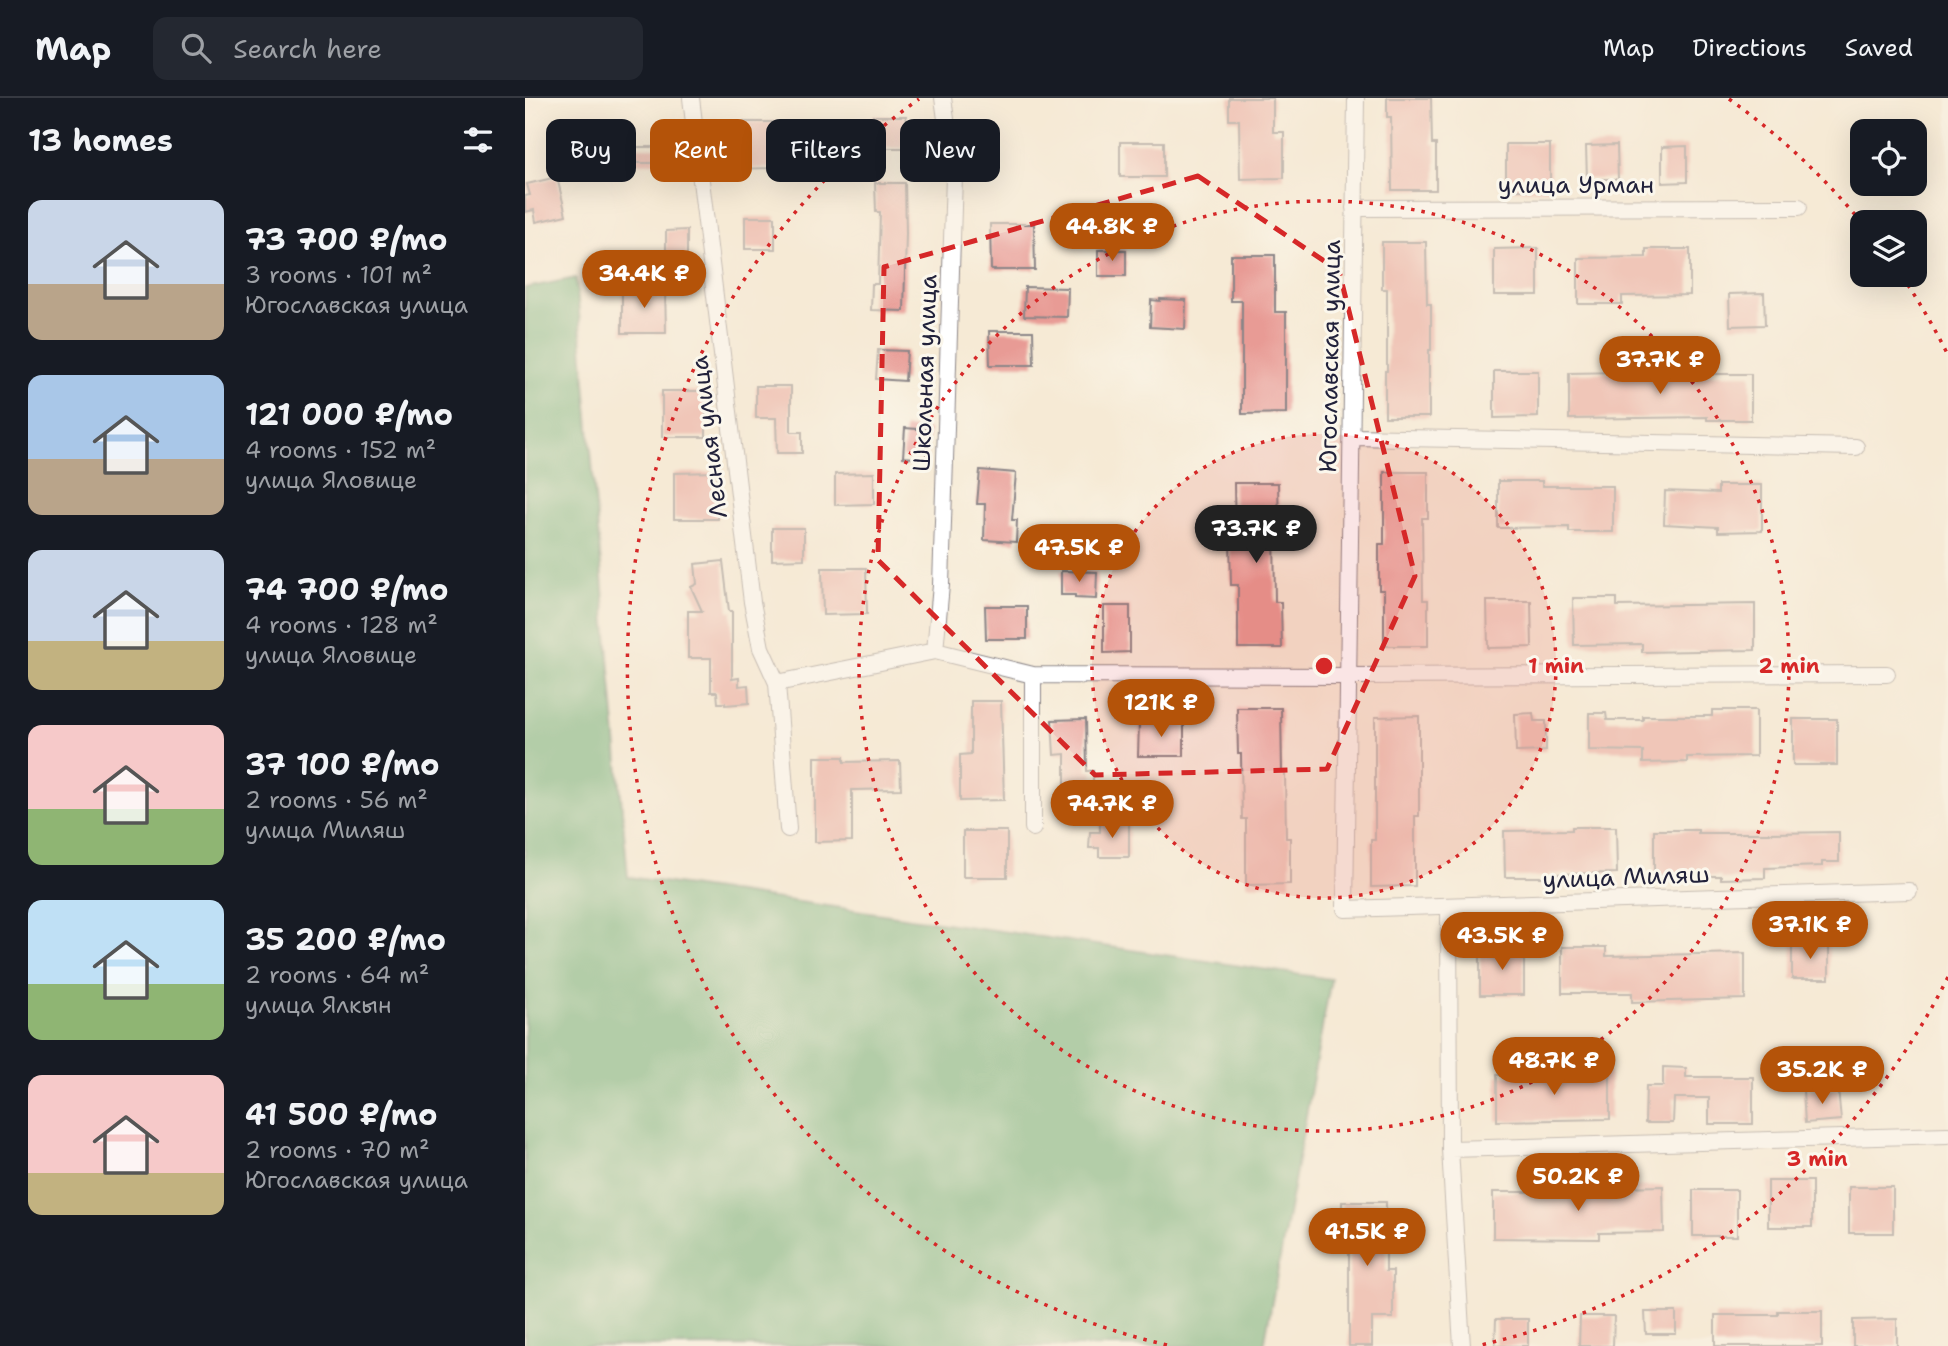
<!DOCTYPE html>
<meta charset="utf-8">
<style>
body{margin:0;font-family:"Shantell Sans",sans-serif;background:#242831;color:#f1f3f6;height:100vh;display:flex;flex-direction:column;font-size:26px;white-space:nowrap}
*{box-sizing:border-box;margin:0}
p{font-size:23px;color:#9ea1a6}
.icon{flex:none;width:38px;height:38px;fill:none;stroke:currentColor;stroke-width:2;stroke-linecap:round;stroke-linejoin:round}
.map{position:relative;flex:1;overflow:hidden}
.panel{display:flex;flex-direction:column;background:#171b24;width:525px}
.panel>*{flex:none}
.banner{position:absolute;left:21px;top:21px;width:665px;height:63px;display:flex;gap:14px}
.tools{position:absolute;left:1325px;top:21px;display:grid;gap:14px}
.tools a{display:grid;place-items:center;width:77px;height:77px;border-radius:14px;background:#171b24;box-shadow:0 7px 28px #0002;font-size:35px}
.price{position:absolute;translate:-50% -60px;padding:0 16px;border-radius:24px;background:#b45309;color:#fff;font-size:23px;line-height:46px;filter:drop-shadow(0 2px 4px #0008)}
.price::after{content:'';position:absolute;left:50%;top:42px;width:21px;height:16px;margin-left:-10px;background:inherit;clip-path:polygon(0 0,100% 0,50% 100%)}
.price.active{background:#222;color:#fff}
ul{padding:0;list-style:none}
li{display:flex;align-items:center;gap:21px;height:175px;padding:0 28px}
li span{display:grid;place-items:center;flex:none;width:196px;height:140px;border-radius:14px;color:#555}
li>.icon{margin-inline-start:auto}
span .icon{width:84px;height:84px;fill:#fffc;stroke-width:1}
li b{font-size:30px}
h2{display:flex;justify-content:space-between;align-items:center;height:84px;padding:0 28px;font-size:30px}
.pill{padding:0 24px;border-radius:14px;background:#171b24;box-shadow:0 7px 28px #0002;font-size:24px;line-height:63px}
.pill.active{background:#b45309;color:#fff}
header{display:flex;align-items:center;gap:42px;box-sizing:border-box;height:98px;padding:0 35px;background:#171b24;border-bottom:2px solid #363941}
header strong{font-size:33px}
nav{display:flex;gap:38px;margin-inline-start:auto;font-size:24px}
.search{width:490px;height:63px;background:#242831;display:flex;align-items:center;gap:18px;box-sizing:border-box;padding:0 24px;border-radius:14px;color:#9ea1a6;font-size:26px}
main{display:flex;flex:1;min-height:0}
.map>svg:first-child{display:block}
</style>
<header>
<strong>Map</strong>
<div class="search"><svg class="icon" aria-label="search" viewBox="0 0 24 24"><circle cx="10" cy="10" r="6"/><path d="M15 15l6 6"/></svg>Search here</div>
<nav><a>Map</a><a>Directions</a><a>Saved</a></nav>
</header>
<main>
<section class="panel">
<h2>13 homes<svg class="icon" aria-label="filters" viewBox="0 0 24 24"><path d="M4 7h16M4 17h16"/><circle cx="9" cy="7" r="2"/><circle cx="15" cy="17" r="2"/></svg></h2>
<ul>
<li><span style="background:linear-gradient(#c9d6e8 60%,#b9a48a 0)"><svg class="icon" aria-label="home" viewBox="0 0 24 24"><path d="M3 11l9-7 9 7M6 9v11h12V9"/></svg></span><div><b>73 700 ₽/mo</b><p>3 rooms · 101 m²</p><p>Югославская улица</p></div></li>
<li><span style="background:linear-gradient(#a9c7e8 60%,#b9a48a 0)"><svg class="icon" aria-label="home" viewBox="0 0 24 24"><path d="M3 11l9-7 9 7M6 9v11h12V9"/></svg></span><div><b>121 000 ₽/mo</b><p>4 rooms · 152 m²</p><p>улица Яловице</p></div></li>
<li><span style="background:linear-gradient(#c9d6e8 65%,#c2b280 0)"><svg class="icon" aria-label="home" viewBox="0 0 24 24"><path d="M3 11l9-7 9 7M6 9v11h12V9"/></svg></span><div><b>74 700 ₽/mo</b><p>4 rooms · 128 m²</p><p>улица Яловице</p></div></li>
<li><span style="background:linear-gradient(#f6c9c9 60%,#8fb573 0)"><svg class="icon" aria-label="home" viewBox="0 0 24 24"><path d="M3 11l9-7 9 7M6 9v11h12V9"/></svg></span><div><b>37 100 ₽/mo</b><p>2 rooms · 56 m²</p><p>улица Миляш</p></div></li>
<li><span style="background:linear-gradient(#bfe0f5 60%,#8fb573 0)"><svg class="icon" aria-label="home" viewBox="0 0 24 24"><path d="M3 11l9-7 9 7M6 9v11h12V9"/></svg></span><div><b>35 200 ₽/mo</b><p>2 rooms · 64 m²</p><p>улица Ялкын</p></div></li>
<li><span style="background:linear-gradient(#f6c9c9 70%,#c2b280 0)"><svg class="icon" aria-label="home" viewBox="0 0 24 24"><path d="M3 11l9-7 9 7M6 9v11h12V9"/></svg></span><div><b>41 500 ₽/mo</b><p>2 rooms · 70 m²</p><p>Югославская улица</p></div></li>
</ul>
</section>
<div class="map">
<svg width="1423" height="1248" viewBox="0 0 1423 1248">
<rect width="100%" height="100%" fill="#fbf7ec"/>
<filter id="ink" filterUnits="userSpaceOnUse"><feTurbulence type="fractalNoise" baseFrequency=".0143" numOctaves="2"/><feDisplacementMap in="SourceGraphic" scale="14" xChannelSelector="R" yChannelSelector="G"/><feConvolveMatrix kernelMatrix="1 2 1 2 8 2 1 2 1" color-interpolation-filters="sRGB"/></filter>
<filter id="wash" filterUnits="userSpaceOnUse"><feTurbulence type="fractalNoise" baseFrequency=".00686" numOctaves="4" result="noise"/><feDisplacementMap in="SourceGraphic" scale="28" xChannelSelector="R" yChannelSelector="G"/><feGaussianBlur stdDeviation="1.57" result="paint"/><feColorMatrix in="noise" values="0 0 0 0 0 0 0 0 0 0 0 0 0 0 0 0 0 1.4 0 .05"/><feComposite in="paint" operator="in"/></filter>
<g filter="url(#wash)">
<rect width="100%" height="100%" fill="#f6ead5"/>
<path fill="#64ab72" stroke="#436656" stroke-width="2" d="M51,180L103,779L806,881L739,1248H0V190Z"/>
<g id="blocks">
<path fill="#e89b95" d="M704,0H748V34H759V80L715,81L714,22H704Z
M862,0H906L907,46H911V92H867L866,19H862Z
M348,18H381V50H347Z
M207,24H251L252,70L208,71Z
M595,44H639V79H595Z
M981,46H1025V92H981Z
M1092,47L1093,81H1062L1061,48Z
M1162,48V84L1137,85V49Z
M111,49H142V65H111Z
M32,79L41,117L11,124L9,112L0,114V98L5,97L2,86Z
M350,85H380L381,135L379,213L346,212L347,186H353L355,114H351Z
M220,119H250V151H220Z
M465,126H509L510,172H466Z
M162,132V158H141V133Z
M857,144H901L902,206H906V252H904V319H860V273H862V191H857Z
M1013,150V197H969V151Z
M1121,151H1165V197L1097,198V206H1053V160L1121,159Z
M573,152H601V178H573Z
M706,157H750V214H761V315L717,316V203H706Z
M97,189H140L141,235H97Z
M500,189L543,190L542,219L499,218Z
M1239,195L1240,227L1205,228L1204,196Z
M635,201L661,202L660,231L625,229L626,202L635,203Z
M464,233H508L509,267H465Z
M353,252L382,253L380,283L351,281Z
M969,273H1013V319L969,320Z
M1158,273V276H1226V322H1182V319L1044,321V275Z
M231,288H266V334H277V355H252L251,320H231Z
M137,293H181V339H137Z
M380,330L404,332L401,361L378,359Z
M455,372L491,375L487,422H492L491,444L459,442L460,406H452Z
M193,374V421H149V375Z
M859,374H903V420H897L898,502H903V548H859V492H854V446H859Z
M349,375V406L310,407V376Z
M973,383H1017V388H1088V434H1044V429L973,430Z
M709,385H753L754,431H749L750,504H756L757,550H713V487H706L705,441H710Z
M1193,387H1237V433L1193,434V429L1139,426L1140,393L1193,395Z
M247,430H279V461L247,462Z
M198,463L204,513H207V581L214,580V588L223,587L224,605L200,607V605H193L192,594H186V560H163V513H177L166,489L172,486L170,466Z
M297,470H341L342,516L298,517Z
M536,473L572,474L571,501L550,500V497H536Z
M1048,500H1092V508L1230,506V552L1117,554V546L1049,547Z
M962,503H1006L1007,549L963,550Z
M460,508H502V541H461Z
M579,508H605V554L579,555Z
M446,603H476L479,702L435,703V657L446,656Z
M712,610H756L757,674H760L761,740H765V786L721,787V721H717L716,656H713Z
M1187,612H1231V658L1162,659V664L1118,665V653L1064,652V615H1081L1082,622H1118V618H1187Z
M1008,615L1009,623H1021V653L991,654L990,616Z
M894,618V718H890V788L846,789V742H850V619Z
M561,621L562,673H568V698H540V656L529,657L527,622Z
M1268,621H1312V667H1268Z
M659,623V658H613L614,624Z
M290,659H319V664L375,663L376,691L327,692V743L290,744Z
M575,724H604V759H574V750H564L565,734H575Z
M1047,729H1091L1092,775L1024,776V779H980L979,733L1047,732Z
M1129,732H1173V735H1240L1314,734V764H1297V768L1240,770V780L1196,781V778H1129Z
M438,733H482V779H438Z
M1267,846H1304V881H1267Z
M1037,849H1081V858L1220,855V901L1107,904V895H1037Z
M955,851H999V897H955Z
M1138,969L1161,970V979H1228V1026H1184V1000H1149L1148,1025H1120L1121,988H1138Z
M1041,974H1085V1021L972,1023V977H1041Z
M1313,991L1316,1022L1280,1025L1278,992Z
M1243,1083H1287V1129H1243Z
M1138,1088L1139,1134L1074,1135V1141L968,1140V1094H1094V1089Z
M1324,1089H1368V1135H1324Z
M1168,1092H1212V1138H1168Z
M817,1104H861V1173H868V1220H847V1248H824V1150H817Z
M1253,1213H1297V1248H1190V1217H1253Z
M1120,1214H1151V1236H1121Z
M1055,1218H1089L1088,1248H1054Z
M971,1221H1003V1248H970Z
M1372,1221V1248H1328V1222Z"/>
</g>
</g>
<g filter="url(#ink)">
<use href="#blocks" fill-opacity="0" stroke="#8c8688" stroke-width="2"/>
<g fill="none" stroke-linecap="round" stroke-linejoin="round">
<defs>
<path id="minor" d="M166,0L227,504L236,550L252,585L263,731
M831,0L820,811L1384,793
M829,110L1274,109
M827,339L1331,349
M410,553L416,487L429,78L418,0
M252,585L410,553L508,577L823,578L1362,576
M508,730V577
M924,808L925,1051L937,1248
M925,1051L1423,1037"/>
</defs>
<use href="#minor" stroke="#8c8688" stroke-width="18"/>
<use href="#minor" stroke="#fff" stroke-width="16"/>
</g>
</g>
<path d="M0 0H1423V1248H0ZM673,78L814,173L890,478L802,671L570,677L353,462L359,169Z" fill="#f6ead5" fill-opacity=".55" fill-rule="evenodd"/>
<path fill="none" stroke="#d62828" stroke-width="5" stroke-dasharray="14 9" stroke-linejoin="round" d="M673,78L814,173L890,478L802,671L570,677L353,462L359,169Z"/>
<circle cx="799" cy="568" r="232" fill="#d62828" fill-opacity=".12"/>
<g fill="none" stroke="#d62828" stroke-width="3.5" stroke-dasharray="3.5 7">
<circle cx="799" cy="568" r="232"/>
<circle cx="799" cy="568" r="465"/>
<path d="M1423 879A697 697 0 0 1 956 1247M642 1247A697 697 0 0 1 394 1M1204 1A697 697 0 0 1 1337 125M1377 178A697 697 0 0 1 1423 257"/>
</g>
<g text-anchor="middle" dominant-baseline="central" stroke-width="6" stroke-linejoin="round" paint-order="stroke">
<g font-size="24" fill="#22223b" stroke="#fbf7ec">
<text x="1051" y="87">улица Урман</text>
<text transform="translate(805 258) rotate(-89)">Югославская улица</text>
<text transform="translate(400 275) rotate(-88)">Школьная улица</text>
<text transform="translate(184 339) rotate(-97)">Лесная улица</text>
<text transform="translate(1101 779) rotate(-2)">улица Миляш</text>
</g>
</g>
<circle cx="799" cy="568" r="10" fill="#d62828" stroke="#fbf7ec" stroke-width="3.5"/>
<g font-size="21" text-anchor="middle" font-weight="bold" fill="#d62828" stroke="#fbf7ec" stroke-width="6" stroke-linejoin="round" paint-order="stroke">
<text x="1031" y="575">1 min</text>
<text x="1264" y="575">2 min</text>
<text x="1292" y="1068">3 min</text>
</g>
</svg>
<div class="tools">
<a><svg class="icon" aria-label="locate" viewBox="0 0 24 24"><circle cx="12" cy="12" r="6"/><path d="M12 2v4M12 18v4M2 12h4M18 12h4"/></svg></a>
<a><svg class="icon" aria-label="layers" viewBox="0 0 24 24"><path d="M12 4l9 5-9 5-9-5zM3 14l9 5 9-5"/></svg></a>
</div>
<b class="price" style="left:587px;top:165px">44.8K ₽</b>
<b class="price" style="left:119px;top:212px">34.4K ₽</b>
<b class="price" style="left:1135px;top:298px">37.7K ₽</b>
<b class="price active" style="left:731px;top:467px">73.7K ₽</b>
<b class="price" style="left:554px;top:486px">47.5K ₽</b>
<b class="price" style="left:636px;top:641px">121K ₽</b>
<b class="price" style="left:587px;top:742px">74.7K ₽</b>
<b class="price" style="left:1285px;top:863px">37.1K ₽</b>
<b class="price" style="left:977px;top:874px">43.5K ₽</b>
<b class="price" style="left:1029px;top:999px">48.7K ₽</b>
<b class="price" style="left:1297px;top:1008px">35.2K ₽</b>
<b class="price" style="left:1053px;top:1115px">50.2K ₽</b>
<b class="price" style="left:842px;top:1170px">41.5K ₽</b>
<div class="banner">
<a class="pill">Buy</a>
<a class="pill active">Rent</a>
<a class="pill">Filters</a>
<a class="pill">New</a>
</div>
</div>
</main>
